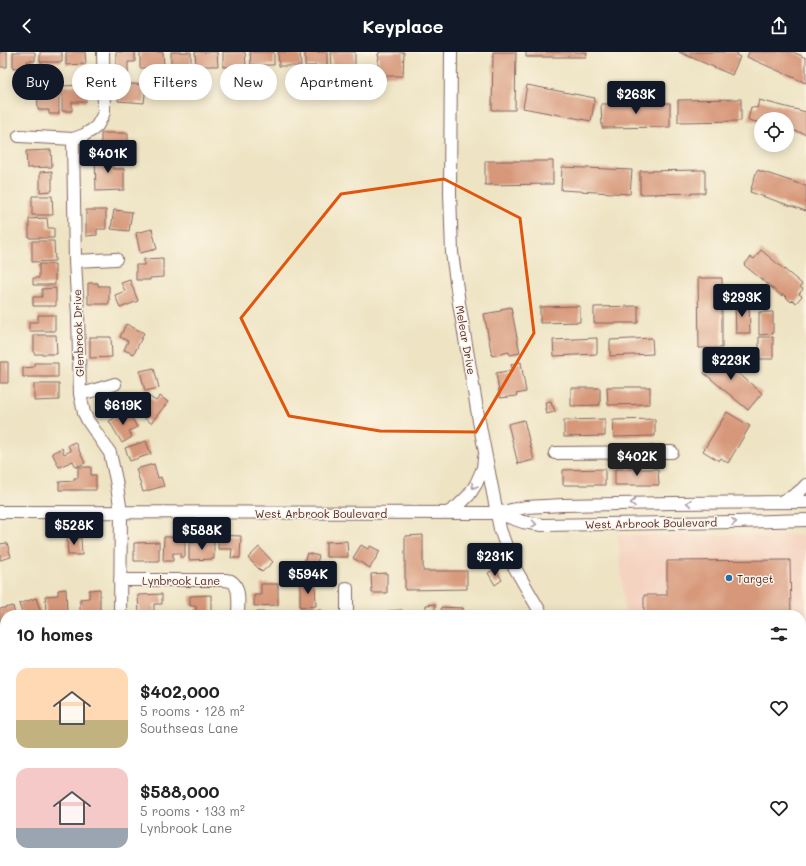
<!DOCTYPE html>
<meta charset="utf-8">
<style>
body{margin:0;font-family:Mali,sans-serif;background:#f2f2f2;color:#222;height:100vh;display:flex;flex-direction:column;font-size:15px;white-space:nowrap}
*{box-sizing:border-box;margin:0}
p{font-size:13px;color:#767676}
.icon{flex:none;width:22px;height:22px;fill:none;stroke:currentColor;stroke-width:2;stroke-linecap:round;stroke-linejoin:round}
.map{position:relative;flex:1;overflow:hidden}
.side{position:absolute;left:0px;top:558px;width:806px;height:256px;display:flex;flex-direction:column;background:#fff;border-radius:16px 16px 0 0;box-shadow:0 2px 10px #0003}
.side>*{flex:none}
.top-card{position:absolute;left:12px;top:12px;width:400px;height:36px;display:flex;gap:8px}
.tools{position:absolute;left:754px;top:60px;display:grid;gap:8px}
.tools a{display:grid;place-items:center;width:40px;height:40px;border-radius:50%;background:#fff;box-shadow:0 2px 10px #0003;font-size:20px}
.price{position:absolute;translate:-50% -34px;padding:0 9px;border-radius:4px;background:#111827;color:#fff;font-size:13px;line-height:26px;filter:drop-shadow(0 1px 2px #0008)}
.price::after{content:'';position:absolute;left:50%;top:24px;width:12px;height:9px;margin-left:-6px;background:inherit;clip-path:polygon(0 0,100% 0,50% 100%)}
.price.current{background:#222;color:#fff}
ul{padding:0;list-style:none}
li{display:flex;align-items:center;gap:12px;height:100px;padding:0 16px}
li span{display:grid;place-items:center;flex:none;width:112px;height:80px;border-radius:12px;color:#555}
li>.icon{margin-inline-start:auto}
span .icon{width:48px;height:48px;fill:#fffc;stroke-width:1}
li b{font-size:17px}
h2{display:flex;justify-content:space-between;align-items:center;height:48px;padding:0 16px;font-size:17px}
.chip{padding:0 14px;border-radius:18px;background:#fff;box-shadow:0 2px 10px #0003;font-size:14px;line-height:36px}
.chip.current{background:#111827;color:#fff}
header{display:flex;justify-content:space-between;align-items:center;height:52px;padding:0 16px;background:#111827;color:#fff;font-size:18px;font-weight:800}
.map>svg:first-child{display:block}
</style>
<header><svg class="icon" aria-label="back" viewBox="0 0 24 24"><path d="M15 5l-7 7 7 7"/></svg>Keyplace<svg class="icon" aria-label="share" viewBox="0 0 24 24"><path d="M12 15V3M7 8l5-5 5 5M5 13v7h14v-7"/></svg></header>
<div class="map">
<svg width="806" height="814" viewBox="0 0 806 814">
<rect width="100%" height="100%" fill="#fcf5e5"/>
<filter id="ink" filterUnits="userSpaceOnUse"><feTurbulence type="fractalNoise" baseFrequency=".025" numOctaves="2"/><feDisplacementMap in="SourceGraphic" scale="8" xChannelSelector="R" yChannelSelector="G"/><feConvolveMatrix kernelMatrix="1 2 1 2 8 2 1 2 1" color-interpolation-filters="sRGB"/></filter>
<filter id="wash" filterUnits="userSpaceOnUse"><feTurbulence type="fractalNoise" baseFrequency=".012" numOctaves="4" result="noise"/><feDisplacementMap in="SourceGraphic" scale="16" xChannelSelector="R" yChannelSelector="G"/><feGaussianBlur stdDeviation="0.9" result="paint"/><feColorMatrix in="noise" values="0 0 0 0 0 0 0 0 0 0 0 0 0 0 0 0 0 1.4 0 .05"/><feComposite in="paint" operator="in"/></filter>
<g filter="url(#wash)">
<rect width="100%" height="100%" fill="#eee4c4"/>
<path fill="#f5d3c1" d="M618,483H806V814H675L673,809H801V563H625Z"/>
<g id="blocks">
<path fill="#d79779" d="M0,0H7V15H0Z
M13,0H35V9H27V15L13,16Z
M40,0H62V10H40Z
M66,0H85L86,12L66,13Z
M116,0H135V10H128V23H116Z
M140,0H163L164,16H140Z
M171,0H191V14L171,15Z
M195,0H217L218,14H196Z
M223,0H245L246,15H223Z
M250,0H274V13H251Z
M278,0H300L301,14H279Z
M305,0H327V14H305Z
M331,0H355V17H339V14L332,15Z
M379,0H404L403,24H379L378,12V10L379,4H378V2H379Z
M493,0H516L515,58H492Z
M526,0H587L586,5H526Z
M679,0H738L736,3L740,5L732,23Z
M749,0H793L806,6V31L747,5Z
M120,31L146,33L144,51L118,49Z
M86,33V50H72V59H62V34Z
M527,33L595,46L591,69L523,56Z
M37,36H46V41H59V62H49V58H38Z
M741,47V69L678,70V48Z
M759,48L806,60V82L787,77V67H761V71L748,68L751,55L757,56Z
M670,51V75L602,76L601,52Z
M101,81H128V98L101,99Z
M51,98L52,115L27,116L26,99Z
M112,102L113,117H124V138L96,139L95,103Z
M485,109H553V132L485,133Z
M562,115L632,118L630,142L561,138Z
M705,118V141L640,142V119Z
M757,118L806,134V159L750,140Z
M52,119V139L40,140V120Z
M32,144H52L53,163H32Z
M86,158H106V177H97V183L86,184Z
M114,158L132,160L129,179L111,177Z
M47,166L48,176H54V186H29V167Z
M152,177L157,197L140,201L136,181Z
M32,189H54L55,209L32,210Z
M761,198L802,232L800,235L803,237L799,242L802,244L796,251L793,248L791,250L783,242L782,244L744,213L751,205L754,207Z
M163,206V225L150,226V228H136V213H144V207Z
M39,212H55V233H33V226H39Z
M698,226H722V296H699Z
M130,228L138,249L120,256L115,243L125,239L121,231Z
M88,231H98V234H109V252H88Z
M56,236V254H33V245H42V237Z
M735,252H749L750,281H736Z
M580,254V270L540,271V255Z
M638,254V271H594V255Z
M511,255L520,301L510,303L509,300L492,304L484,262L501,259V257Z
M759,260H773V282L759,283Z
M38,263H55V279H29V270H38Z
M126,272L144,281L134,302L124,298L128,289L120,285Z
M34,283H56L57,302H34Z
M90,285H111L112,305L90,306Z
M759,285H773V307H759Z
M597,286V302L554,304L553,288Z
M652,286L653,302L610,304V288Z
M713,300L762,341L748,358L704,321L708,315L704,311Z
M0,310H8V331H0Z
M521,310L526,340L516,342L517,344L500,346L496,321L513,318L511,312Z
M34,311H58V325H23V316L34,315Z
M154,316L159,336L145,339L140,319Z
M34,332H59V348L34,349Z
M607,335H650V352L608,353Z
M571,336H600V353L571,354Z
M145,342L156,349L160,344L168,350L151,371L133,357Z
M551,349L552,354H553L555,360L546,362L545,356H546L545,350Z
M128,359L137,375L129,379L132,385L122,391L109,369Z
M727,360L750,374L728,411L721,406L719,409L703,399Z
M605,367V384L564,385V368Z
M655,367V384L614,385L613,368Z
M524,368L534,408L518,412L508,372Z
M146,389L151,402L130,409L125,396Z
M75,390L85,411L76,415L73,409L59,415L52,401L62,396L64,402L71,399L68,393Z
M154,412L158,426L161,425L164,434L143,440L136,417Z
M78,415H91V423H96V438H59V430L74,429V426H78Z
M605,417V433H563V418Z
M615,417H658L659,433H615Z
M218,483L241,484L240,506H231L232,497H218Z
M423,483V519H467V537L405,538V484Z
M164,485H185V505H180V501H173V509H163Z
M67,486H81L82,503H68Z
M347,489L348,505H326V490Z
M159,490V509H134V491Z
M214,490V507L189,508V491Z
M7,491L11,505L0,508V492Z
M361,493L368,497L370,494L380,499L370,516L353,506Z
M259,495L273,510L262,520L248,506Z
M307,501L319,504L312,526L300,522Z
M790,508L791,563H644V543H667V509Z
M495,517L502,528L495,533L488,521Z
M387,521V541H372L371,522Z
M300,531H315L316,554L300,555Z
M261,532H278V553L254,554V543H261Z
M66,537L67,561L46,562L45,544L58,543V538Z
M100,537V562H80V547L89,546V538Z
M162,542V552H154V563H139L138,543Z
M211,543V563H196V554H190V544Z
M36,546L42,563H23L19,552Z
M435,552V558H426V553Z
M13,554L15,563H5V576L0,577V557Z
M441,555L463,556V563H441Z
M306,558H322V563H306Z
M402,558V563H388V559Z
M255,560H276V563H255Z
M5,620V637L0,639V623Z
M5,681V703L3,704L0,698V683Z
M5,758V777L0,768V761Z
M76,809H95V814H76Z
M139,809H158V814H139Z
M261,809H266L270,814H254Z
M311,809H331L328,814H318Z
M342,809H343L349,814H338Z
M397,809H425L427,811L424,814H402Z
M495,809H513L512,814H494Z
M522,809H544V814H522Z
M554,809H576V814H554Z
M586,809H605L606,814H586Z
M707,809H770V813H761V814H707Z"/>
</g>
</g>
<g filter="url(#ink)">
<use href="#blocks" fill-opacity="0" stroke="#836461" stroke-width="1"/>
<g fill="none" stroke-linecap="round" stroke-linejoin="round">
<defs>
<path id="minor" d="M451,0L450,141L452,201L459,251L479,369L500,477L512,511L542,563
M19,84L73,87L84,83L92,78L97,74L102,65L104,60L103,0
M73,87L75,209L78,264L80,342L84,361L88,369L110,401L116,428L121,460L120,563
M75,209L116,207
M80,342L92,339L115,332
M555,401L672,400
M783,449C792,445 800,441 806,433
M0,460L497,461L526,455L563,453L672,451L806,450
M448,461L458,454L469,443L476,432L483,416L484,406
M497,461L523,470L542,473L735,470L806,468
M120,528H225C225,528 231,529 231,529C241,534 238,554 238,563
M347,563V536
M0,594L5,592
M0,738L5,735
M119,809L120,814
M242,809L243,814
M371,809L376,814
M661,809L663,814"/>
</defs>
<use href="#minor" stroke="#836461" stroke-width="14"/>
<use href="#minor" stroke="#fff" stroke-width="12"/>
</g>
<defs><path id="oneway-chevron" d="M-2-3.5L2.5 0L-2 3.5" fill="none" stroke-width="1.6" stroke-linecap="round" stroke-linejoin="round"/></defs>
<g stroke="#ae9aa0">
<use href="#oneway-chevron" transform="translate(474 434) rotate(120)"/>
<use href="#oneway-chevron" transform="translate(633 451) rotate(179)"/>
<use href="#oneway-chevron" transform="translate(689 451) rotate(-179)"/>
<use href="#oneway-chevron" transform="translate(734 470) rotate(-1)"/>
<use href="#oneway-chevron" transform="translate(534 472) rotate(8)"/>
</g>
</g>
<path fill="none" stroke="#e0560e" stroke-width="3" stroke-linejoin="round" d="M444,127L520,166L534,281L476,380L380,379L289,364L241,266L341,142Z"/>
<circle fill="#1f6fb2" stroke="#fcf5e5" stroke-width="1.5" cx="729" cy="526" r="4"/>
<g text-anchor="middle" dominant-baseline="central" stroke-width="3" stroke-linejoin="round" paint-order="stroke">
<g font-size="11" fill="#4a1f2b" stroke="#fcf5e5">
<text transform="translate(78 281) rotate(-92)">Glenbrook Drive</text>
<text transform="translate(466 288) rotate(80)">Melear Drive</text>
<text x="321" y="461">West Arbrook Boulevard</text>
<text transform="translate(651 471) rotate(-1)">West Arbrook Boulevard</text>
<text x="181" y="528">Lynbrook Lane</text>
</g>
<g font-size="11" fill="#4a1f2b" stroke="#fcf5e5" text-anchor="start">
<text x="737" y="526">Target</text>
</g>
</g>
</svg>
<div class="tools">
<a><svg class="icon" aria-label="locate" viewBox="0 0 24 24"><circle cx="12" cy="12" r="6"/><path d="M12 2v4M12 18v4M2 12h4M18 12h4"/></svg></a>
</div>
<b class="price" style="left:636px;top:63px">$263K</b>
<b class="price" style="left:108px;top:122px">$401K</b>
<b class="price" style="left:742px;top:266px">$293K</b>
<b class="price" style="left:731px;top:329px">$223K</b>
<b class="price" style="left:123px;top:374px">$619K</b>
<b class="price current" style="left:637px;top:425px">$402K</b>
<b class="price" style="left:74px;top:494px">$528K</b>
<b class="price" style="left:202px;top:499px">$588K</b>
<b class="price" style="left:495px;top:525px">$231K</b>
<b class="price" style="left:308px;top:543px">$594K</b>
<div class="top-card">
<a class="chip current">Buy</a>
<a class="chip">Rent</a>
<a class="chip">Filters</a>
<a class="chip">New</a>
<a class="chip">Apartment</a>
</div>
<section class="side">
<h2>10 homes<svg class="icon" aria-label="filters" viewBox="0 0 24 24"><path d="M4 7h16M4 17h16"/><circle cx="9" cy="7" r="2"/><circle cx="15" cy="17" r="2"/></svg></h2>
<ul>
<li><span style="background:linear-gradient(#ffd9b3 65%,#c2b280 0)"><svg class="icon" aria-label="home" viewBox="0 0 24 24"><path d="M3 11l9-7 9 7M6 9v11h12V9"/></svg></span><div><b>$402,000</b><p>5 rooms · 128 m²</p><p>Southseas Lane</p></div><svg class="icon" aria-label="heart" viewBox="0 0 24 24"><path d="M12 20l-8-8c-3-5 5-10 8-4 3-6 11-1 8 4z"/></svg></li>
<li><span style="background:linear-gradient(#f6c9c9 75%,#9aa5b1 0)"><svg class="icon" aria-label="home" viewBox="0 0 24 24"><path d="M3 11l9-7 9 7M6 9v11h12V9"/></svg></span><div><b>$588,000</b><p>5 rooms · 133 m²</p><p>Lynbrook Lane</p></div><svg class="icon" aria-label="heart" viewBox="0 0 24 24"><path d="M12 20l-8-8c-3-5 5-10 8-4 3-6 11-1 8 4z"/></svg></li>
</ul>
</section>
</div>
